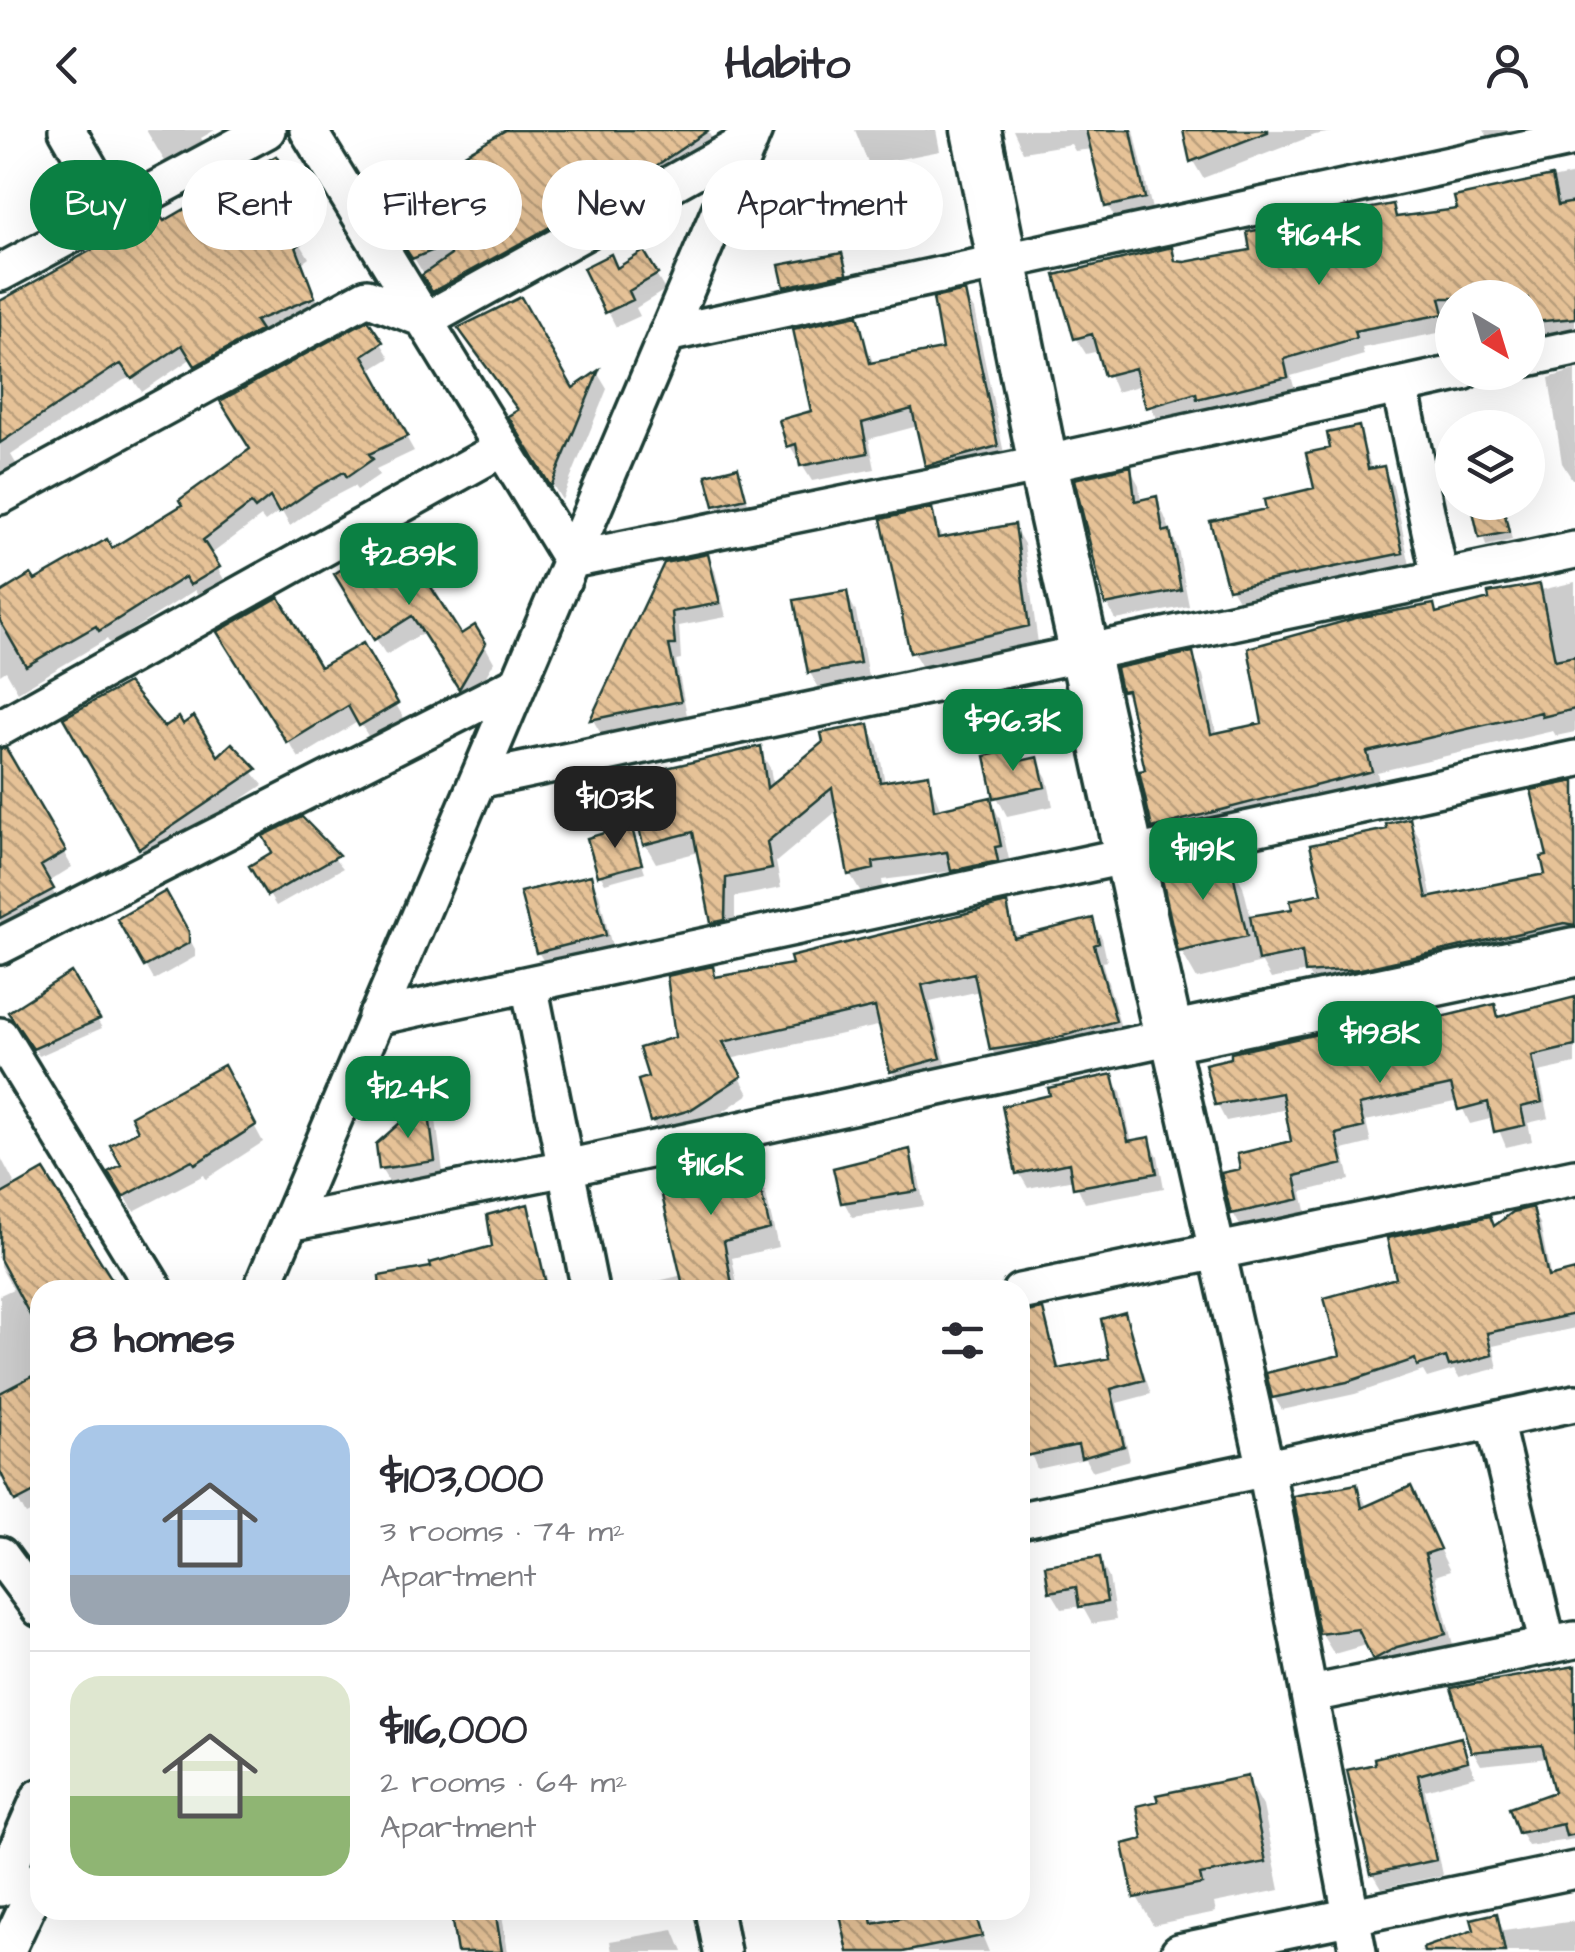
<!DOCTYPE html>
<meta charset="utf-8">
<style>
body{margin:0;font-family:"Architects Daughter",sans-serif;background:#f7f7f7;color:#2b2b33;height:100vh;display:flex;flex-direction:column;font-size:38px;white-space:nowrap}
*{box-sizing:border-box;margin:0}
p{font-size:32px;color:#7c7c81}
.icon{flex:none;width:55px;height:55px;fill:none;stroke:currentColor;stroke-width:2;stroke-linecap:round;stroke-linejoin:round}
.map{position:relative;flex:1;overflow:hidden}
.details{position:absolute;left:30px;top:1150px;width:1000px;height:640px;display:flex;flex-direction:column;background:#fff;border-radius:30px;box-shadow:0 10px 40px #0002}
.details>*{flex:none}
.top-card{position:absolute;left:30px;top:30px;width:1000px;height:90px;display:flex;gap:20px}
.needle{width:65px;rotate:142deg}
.buttons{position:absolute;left:1435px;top:150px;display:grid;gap:20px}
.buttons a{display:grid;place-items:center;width:110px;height:110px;border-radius:50%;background:#fff;box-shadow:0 10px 40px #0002;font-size:50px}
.price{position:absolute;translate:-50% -85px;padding:0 22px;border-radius:20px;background:#0b8043;color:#fff;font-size:32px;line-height:65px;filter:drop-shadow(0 2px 5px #0008)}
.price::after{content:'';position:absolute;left:50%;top:60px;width:30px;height:22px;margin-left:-15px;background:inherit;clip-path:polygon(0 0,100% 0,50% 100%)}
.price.on{background:#222;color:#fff}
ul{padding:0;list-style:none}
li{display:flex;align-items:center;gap:30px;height:250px;padding:0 40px}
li+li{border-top:2px solid #e1e1e2}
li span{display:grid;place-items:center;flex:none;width:280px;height:200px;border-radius:30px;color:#555}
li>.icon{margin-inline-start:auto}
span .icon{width:120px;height:120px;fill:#fffc;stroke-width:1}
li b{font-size:42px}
h2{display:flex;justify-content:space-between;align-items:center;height:120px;padding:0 40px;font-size:42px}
.chip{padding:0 35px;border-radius:45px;background:#fff;box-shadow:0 10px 40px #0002;font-size:35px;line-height:90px}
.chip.on{background:#0b8043;color:#fff}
header{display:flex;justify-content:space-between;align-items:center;height:130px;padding:0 40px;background:#fff;font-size:45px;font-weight:700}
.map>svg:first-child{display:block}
</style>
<header><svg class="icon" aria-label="back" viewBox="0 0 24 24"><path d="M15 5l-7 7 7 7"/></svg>Habito<svg class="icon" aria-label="person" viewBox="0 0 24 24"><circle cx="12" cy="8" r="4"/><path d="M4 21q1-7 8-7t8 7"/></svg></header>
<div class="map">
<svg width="1575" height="1822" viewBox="0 0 1575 1822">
<defs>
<pattern id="building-back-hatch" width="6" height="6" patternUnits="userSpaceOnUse" patternTransform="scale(2.5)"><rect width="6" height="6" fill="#e6c297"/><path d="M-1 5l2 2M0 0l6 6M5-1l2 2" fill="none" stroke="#ba9f7c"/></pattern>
</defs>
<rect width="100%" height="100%" fill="#fff"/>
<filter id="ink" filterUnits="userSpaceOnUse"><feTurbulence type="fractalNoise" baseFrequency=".01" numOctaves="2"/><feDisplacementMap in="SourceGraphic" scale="20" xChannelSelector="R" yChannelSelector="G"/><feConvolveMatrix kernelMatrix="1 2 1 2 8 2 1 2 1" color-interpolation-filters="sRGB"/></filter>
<g filter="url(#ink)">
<path fill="#0003" d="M146,0H215L201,8L205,15L169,38Z
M511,0H707L719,21L446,181L382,75Z
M855,0H936L940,21L869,35Z
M1013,0H1134L1153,84L1117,92L1108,76L1093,19L1075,21L1071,14L1023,22Z
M1186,0H1344L1315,5L1203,48L1193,31Z
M1484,0H1542L1491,12Z
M275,29L314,95L296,106L309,128L302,133L322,182L205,250L192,228L142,262L132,248L124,250L11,325L18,337L0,350V174L163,95Z
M1575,44V215L1528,221V168H1452V237L1441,221L1438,203L1362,218L1364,225L1291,246L1296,264L1209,284L1206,279L1158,293L1142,255L1116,262L1099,221L1086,224L1076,208L1171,120L1179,134L1253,122L1392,77L1398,89L1460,81L1457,69Z
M644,125L665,160L636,178L640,186L616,197L586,139L617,141Z
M841,126L850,152L791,164L786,156Z
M964,164L974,180L1006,333L937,351L927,335L918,296L869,309L875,339L812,351L790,316L814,283L856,187L874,235L945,221Z
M370,195L390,228L369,241L414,321L376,339L379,345L357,360L354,356L323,372L290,396L281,380L265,392L261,387L210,425L226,453L200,468L195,460L110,514L107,509L18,562L6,541L0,545V466L112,422L185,376L253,320Z
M1575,240V349H1572L1562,333L1549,248Z
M598,244L607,259L562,370L511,287L572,262Z
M1357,298L1373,341L1383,339L1393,356L1411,440L1241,475L1231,458L1269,381L1317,360L1333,320Z
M1130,339L1139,355L1141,372L1155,369L1164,385L1178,419L1189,476L1116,490L1107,474Z
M737,340L749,376L721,383L716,375Z
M1474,372H1503L1512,410L1486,416Z
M930,381L943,410L1014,397L1024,414L1038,513L923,539L913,522Z
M707,427L715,441L726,487L679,496L681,529L676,530L687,585L601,604L593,590L666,435Z
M373,437L460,508L484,514L494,532L470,574L424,502L386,525L337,445Z
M1575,452V602L1556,606L1553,601L1377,642L1381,662L1166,717L1155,697L1134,578L1123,560L1192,525L1203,545L1217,606L1265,595L1433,477L1437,485Z
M846,463L856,482L869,552L821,561L810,543L797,472Z
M362,516L405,590L371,611L359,591L299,628L229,518L319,541Z
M67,589L218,630L232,617L263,655L149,732Z
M868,597L878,615L885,653L928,647L941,681L990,670L1000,689L1010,734L964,759L954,741L882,750L883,758L861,762L850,744L838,680L776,732L781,758L735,767V809L724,811L714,792L699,722L656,733L645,714L759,619L770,638L773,656Z
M1016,622L1022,633L1037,630L1047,648L1053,676L1007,686L997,667Z
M16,639L72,737L48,752L60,775L0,807V648Z
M1575,652V812L1318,861L1307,842L1271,849L1262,833L1197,849L1181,821L1227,728L1243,756L1251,788L1295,781L1325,765L1390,701L1409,690L1420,709L1432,769L1548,746Z
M302,690L343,738L276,776L252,737L276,723Z
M630,698L645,742L605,753L600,745Z
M590,748L599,764L613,821L548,838L538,822Z
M165,764L195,819V827L154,850L120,790Z
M1005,776L1019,810L1092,791L1102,808L1107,831L1102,832L1124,908L1002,937L992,920L980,861L930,872L949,946L902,958L892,941L882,895L730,929L749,964L700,997L662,1008L652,991L651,948L678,909L712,839L718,849L795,836Z
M71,845L102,898L39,926L16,891Z
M1494,877L1501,889L1575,878V934L1539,942L1549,988L1528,993L1532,1011L1506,1017L1494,988L1470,994L1459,971L1366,991L1371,1013L1343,1020L1350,1050L1302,1062L1307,1085L1242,1099L1233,1083L1243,1041L1294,1013L1288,979L1226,991L1217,974L1344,901L1349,910L1372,905L1381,920L1444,906Z
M223,938L263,1012L206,1049L204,1045L134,1081L111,1043L124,1036L141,1002Z
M1112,946L1121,962L1132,1013L1149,1010L1158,1026L1164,1058L1085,1073L1074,1049L1028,1058L1019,1043L1053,967Z
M426,973L436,990L444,1049L392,1057L381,1039Z
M908,1022L917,1038L924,1076L852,1087L844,1072Z
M0,1026L17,1058L44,1043L115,1160H40V1378L26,1385L0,1337V1165L13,1159L0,1136Z
M752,1030L762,1047L778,1117L732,1128L738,1160H620L683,1145Z
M527,1077L550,1160H397L434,1139L495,1117Z
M1532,1080L1540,1093L1551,1149L1575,1142V1198L1493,1216L1498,1238L1459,1248L1454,1240L1427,1248L1423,1241L1355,1264L1282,1280L1274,1267L1343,1227L1398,1150Z
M1041,1182L1061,1241L1112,1230L1124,1185L1151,1264L1117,1273L1130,1330L1092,1341L1085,1329L1037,1339L1020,1295V1185Z
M1356,1357L1368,1378L1410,1359L1450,1441L1435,1446L1456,1526L1387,1550L1369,1514L1334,1524L1321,1503Z
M1099,1429L1109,1448L1116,1490L1092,1494L1082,1476L1062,1479L1051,1461Z
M1575,1537V1709L1528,1716L1520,1702L1557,1663L1548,1628L1481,1635L1473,1621Z
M1460,1610L1475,1646L1425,1660L1443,1745L1382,1758L1373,1743L1350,1642Z
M1247,1648L1263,1676L1280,1760L1214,1773L1216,1782L1153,1795L1137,1767L1126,1716L1146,1711Z
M453,1780H501L508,1822H460Z
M844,1780H874L877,1796L972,1781L989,1822H853Z
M1495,1786L1504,1801L1575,1791V1822H1419L1477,1802Z
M674,1800L683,1822H612L610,1811Z"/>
<path fill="url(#building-back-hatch)" stroke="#1f3d34" stroke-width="2.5" d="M506,0H709L644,44L642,40L608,55L566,83L568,87L432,162L422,145L451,125L446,115L412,129L378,74Z
M1086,0H1131L1145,68L1105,77Z
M1183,0H1268V2L1190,32Z
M276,26L308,80L288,91L303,112L296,117L315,167L255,191L261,200L195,236L182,215L132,249L121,234L116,236L0,313V171L158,83L164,91Z
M1552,46L1558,75L1575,72V188L1534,192L1528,168H1440L1444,184L1354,201L1356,208L1284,229L1288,247L1197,269L1196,263L1146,278L1135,238L1104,246L1092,204L1074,209L1055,145L1172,117L1175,131L1185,132L1250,120L1247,102L1393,74L1396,87L1457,79L1454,67Z
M644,121L658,144L629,161L633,170L605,183L583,138L611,124L617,138Z
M842,123L847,143L784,157L779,135Z
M965,161L998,316L925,336L912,279L862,293L868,323L800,336L796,314L787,317L779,290L811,281L793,199L858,185L870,233L942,219L933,168Z
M521,167L573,258L599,240L551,357L508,286L518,280L458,198Z
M368,190L383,212L363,225L408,306L369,324L373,329L347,347L344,342L315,358L279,383L270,367L255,379L251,374L203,410L220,437L190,455L185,447L99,501L96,496L26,536L0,491V463L31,444L35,450L107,409L112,418L182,375L179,370L250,319L220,271Z
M1359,296L1368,339L1384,336L1403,423L1228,459L1210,391L1266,379L1264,370L1314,358L1306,323L1330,318L1327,303Z
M1131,336L1135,371L1157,366L1163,402L1170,400L1181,460L1105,475L1074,349Z
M738,337L746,368L714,376L706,345Z
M1471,372H1502L1509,402L1479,408Z
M932,378L938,408L1015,394L1029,496L910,523L881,389Z
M406,418L461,504L475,495L486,513L459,559L412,486L374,510L334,444L368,423L374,434Z
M708,424L720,473L672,482L675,515H669L681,571L590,590L664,433Z
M1540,454L1555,530L1575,526V579L1542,587L1541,582L1367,622L1372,641L1152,698L1139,641L1145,640L1127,560L1121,561L1116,538L1193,522L1211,604L1262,593L1248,518L1356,488L1434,474L1436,483L1489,469L1488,463Z
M847,461L860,533L808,543L794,470Z
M279,467L320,537L363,513L398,573L359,596L348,576L287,613L217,502Z
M128,553L164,597L179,587L183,594L194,586L218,626L232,613L257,639L139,719L63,588Z
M869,594L880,652L929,644L934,680L991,667L1001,716L995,717L998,731L951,741L947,722L873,732L874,739L848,745L832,658L767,712L772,739L726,748L725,790L711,793L693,702L643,715L629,655L660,648L658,640L761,616L767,658L823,612L821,603Z
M6,618L66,721L41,736L54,759L0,788V619Z
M1017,619L1020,631L1038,627L1045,657L994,668L985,626Z
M1575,651V795L1564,793L1361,839L1305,843L1302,822L1258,831L1250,786L1292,779L1290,770L1322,763L1310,715L1387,699L1386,694L1410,688L1427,768L1545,744L1541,727L1547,726L1531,660Z
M302,687L339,725L267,766L249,736L272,722L263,706Z
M631,695L642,734L598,746L587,708Z
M1229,725L1247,806L1178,822L1160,740Z
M591,745L606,805L536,823L520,762Z
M166,761L189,802V813L144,837L117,789Z
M1007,773L1014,808L1093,788L1099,813L1094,815L1116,891L1038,913L990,920L974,843L922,855L941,928L890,942L875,877L723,912L742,946L690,980L650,992L638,950L648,947L639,918L675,907L667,846L713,836L715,847L792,834L790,827Z
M71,842L100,889L33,919L8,882Z
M1575,867V916L1532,926L1542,972L1521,977L1525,995L1494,1002L1488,972L1458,980L1451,955L1359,975L1364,997L1336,1004L1343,1034L1295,1046L1300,1069L1231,1084L1221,1043L1240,1039L1237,1024L1291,1011L1282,963L1215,975L1205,934L1231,928V923L1345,898L1347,908L1374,902L1377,918L1440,904L1437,888L1495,874L1498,887Z
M224,935L256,995L195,1034L192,1030L123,1067L108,1042L121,1035L110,1015L138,1001L131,986Z
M1113,944L1128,1011L1150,1007L1157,1043L1073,1058L1069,1033L1016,1044L1002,976L1050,965L1048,958Z
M427,969L435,1031L379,1039L376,1014Z
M910,1019L917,1061L841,1073L833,1038Z
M753,1027L770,1099L724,1111L733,1160H684L657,1044Z
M44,1040L113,1151L97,1160H40V1204L0,1129V1065Z
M528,1074L545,1150L498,1160H380L379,1146L431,1137L430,1133L492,1116L487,1085Z
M1533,1077L1548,1147L1575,1140V1184L1487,1203L1492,1225L1467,1232L1449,1236L1446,1227L1417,1236L1415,1229L1347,1252L1272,1268L1266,1243L1340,1225L1324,1168L1396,1148L1387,1108L1490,1086L1494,1096L1513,1082Z
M1043,1179L1058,1239L1109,1228L1101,1189L1125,1182L1144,1250L1111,1259L1124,1316L1081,1328L1078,1315L1026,1326L1020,1300V1183Z
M40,1242V1359L15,1372L0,1341V1263Z
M1357,1354L1362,1378L1411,1356L1440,1419L1425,1424L1446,1504L1397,1517L1373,1530L1358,1499L1319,1504L1293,1366Z
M1100,1427L1107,1472L1079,1477L1076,1457L1049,1462L1045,1435Z
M1575,1536V1704L1566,1706L1563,1694L1518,1703L1509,1678L1554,1662L1542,1615L1471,1622L1451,1558Z
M1461,1607L1468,1631L1418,1645L1436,1730L1371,1744L1347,1640L1375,1634L1374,1628Z
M1248,1646L1266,1732L1200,1745L1202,1754L1134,1768L1123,1714L1143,1709L1137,1676L1158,1671L1156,1665Z
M450,1780H495L502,1822H457Z
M839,1780H870L873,1794L937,1780H974L982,1806L903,1822H848Z
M1497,1783L1505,1822H1424L1423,1818L1474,1800L1471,1789Z"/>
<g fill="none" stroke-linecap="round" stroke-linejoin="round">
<defs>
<path id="street" d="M67,0L114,81
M308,0L571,430L1043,334L1463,242
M0,143L267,0
M667,204L1575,8
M1528,228L1575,218
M1400,257L1440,448
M0,366L367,167L426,190L750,10
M0,598L503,318
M478,650L1575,420
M0,816L519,553
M529,854L590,1160
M376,887L1575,629
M0,906L155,1160
M289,1093L566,1038L1169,907L1266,1339L1358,1822
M261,1160L754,0
M1020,1162L1575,1047
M1494,1290L1548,1516
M1020,1390L1575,1273
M0,1425L40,1479
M1311,1564L1575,1510
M0,1758L40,1667
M714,1780L722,1822
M6,1822L40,1749
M1179,1822L1575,1740"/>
<path id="secondary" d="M976,0L1043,334L1169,907L1575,822"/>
</defs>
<use href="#street" stroke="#1f3d34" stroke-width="42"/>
<use href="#secondary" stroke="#1f3d34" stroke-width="55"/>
<use href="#street" stroke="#fff" stroke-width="35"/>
<use href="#secondary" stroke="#fff" stroke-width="48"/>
</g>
</g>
</svg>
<div class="buttons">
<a><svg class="needle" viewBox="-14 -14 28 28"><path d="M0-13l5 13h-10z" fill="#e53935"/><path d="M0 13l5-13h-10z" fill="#7c7c81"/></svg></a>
<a><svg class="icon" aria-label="layers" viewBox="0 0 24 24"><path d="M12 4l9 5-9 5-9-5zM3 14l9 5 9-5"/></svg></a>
</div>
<b class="price" style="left:1319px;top:158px">$164K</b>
<b class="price" style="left:409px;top:478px">$289K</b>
<b class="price" style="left:1013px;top:644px">$96.3K</b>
<b class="price on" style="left:615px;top:721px">$103K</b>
<b class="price" style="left:1203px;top:773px">$119K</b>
<b class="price" style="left:1380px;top:956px">$198K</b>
<b class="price" style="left:408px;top:1011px">$124K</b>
<b class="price" style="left:711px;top:1088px">$116K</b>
<div class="top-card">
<a class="chip on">Buy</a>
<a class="chip">Rent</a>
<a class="chip">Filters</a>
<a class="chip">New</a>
<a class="chip">Apartment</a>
</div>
<section class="details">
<h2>8 homes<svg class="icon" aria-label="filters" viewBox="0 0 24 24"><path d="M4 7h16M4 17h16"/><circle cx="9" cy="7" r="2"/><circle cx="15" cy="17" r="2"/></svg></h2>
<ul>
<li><span style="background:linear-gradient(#a9c7e8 75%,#9aa5b1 0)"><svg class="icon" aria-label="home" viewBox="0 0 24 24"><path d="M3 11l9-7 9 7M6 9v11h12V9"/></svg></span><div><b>$103,000</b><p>3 rooms · 74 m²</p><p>Apartment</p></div></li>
<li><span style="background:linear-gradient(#dfe7d0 60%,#8fb573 0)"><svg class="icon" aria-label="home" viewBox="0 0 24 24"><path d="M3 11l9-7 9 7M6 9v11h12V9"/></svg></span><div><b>$116,000</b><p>2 rooms · 64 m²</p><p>Apartment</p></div></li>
</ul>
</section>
</div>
